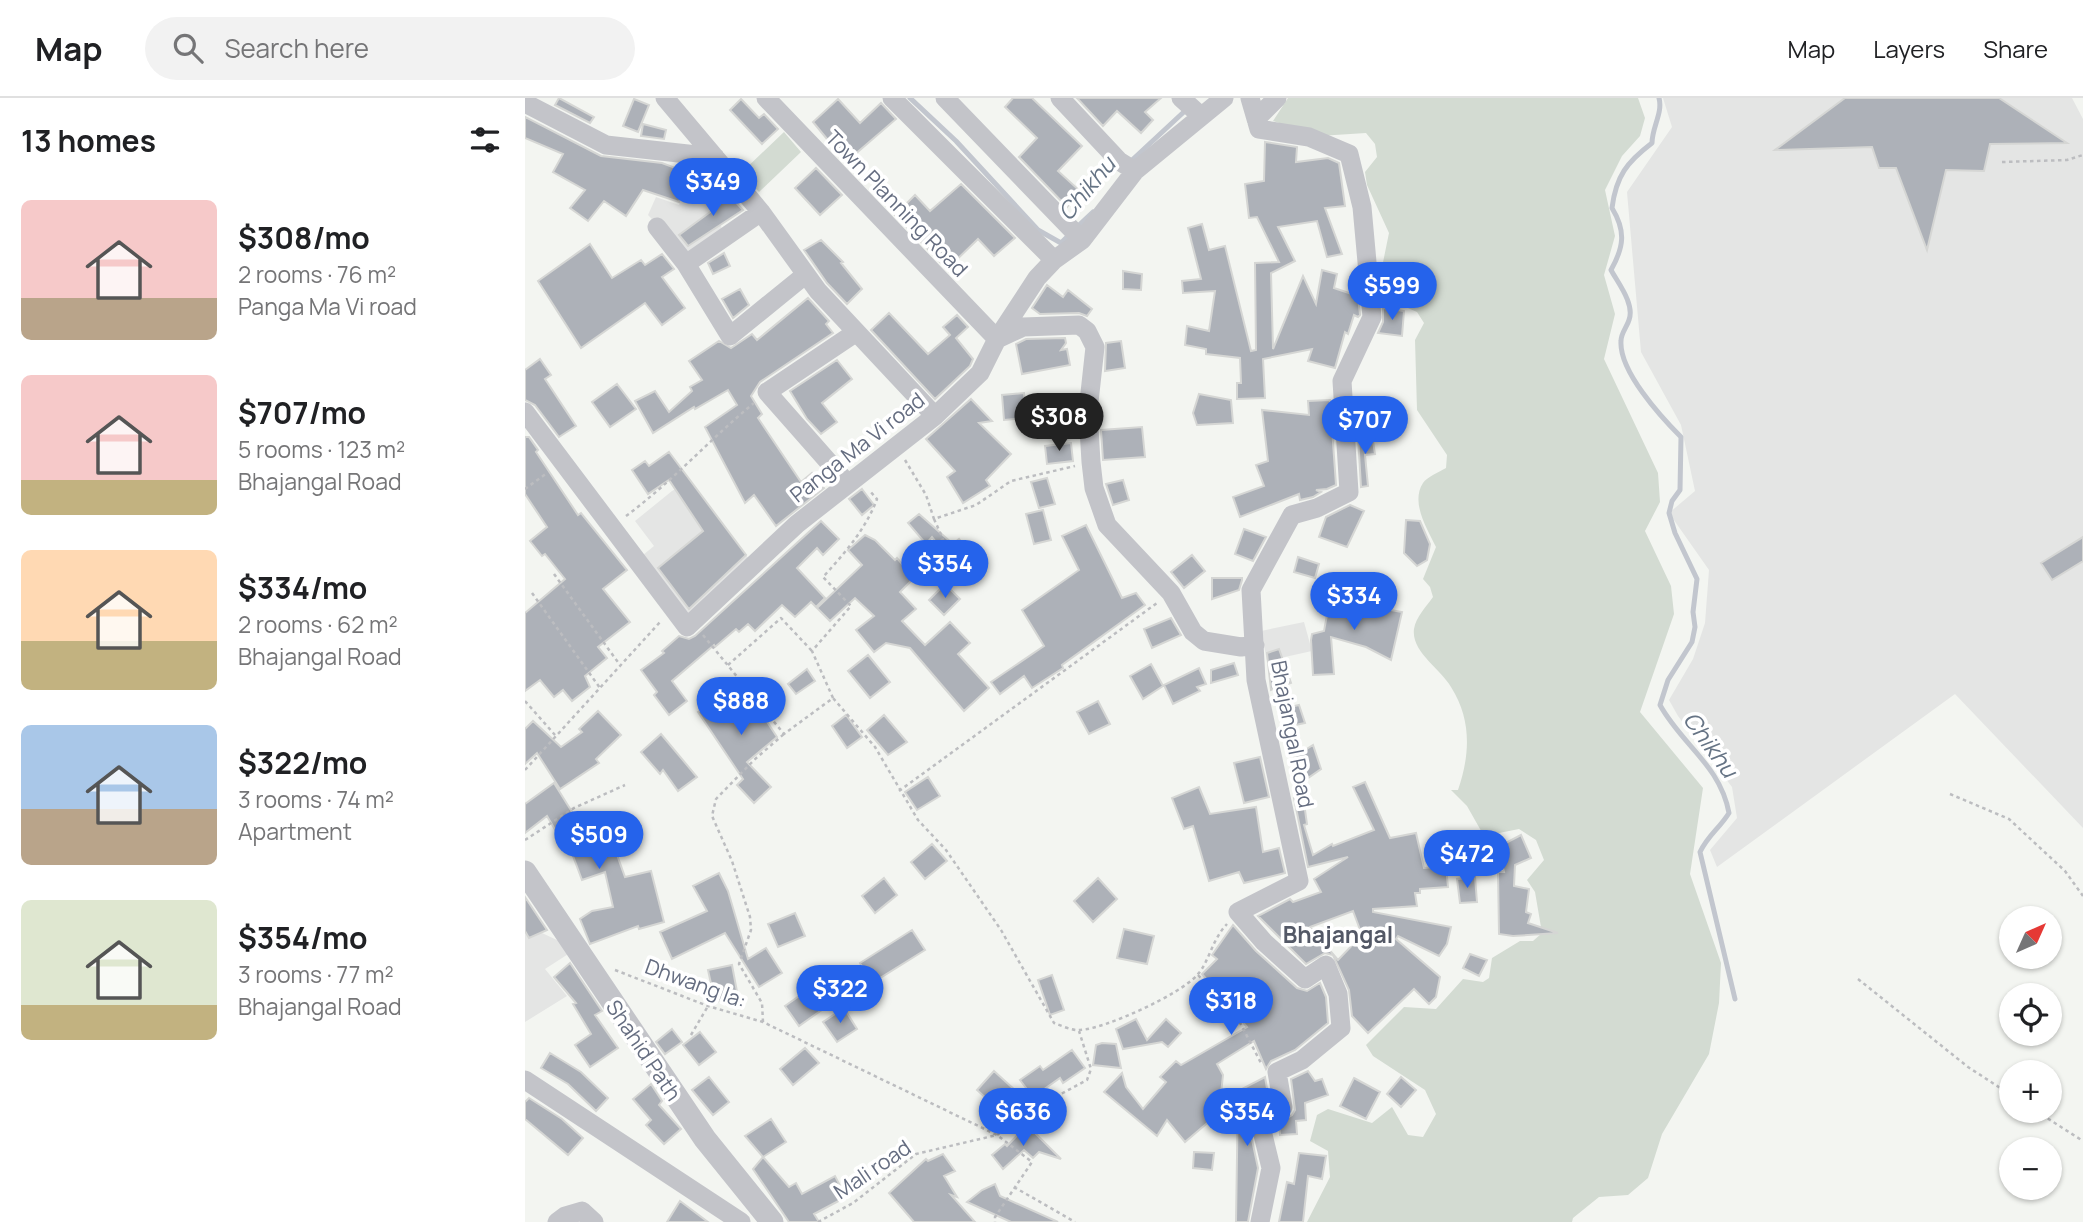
<!DOCTYPE html>
<meta charset="utf-8">
<style>
body{margin:0;font-family:Manrope,sans-serif;background:#f2f2f2;color:#202124;height:100vh;display:flex;flex-direction:column;font-size:26px;white-space:nowrap}
*{box-sizing:border-box;margin:0}
p{font-size:23px;color:#757577}
.icon{flex:none;width:38px;height:38px;fill:none;stroke:currentColor;stroke-width:2;stroke-linecap:round;stroke-linejoin:round}
.map{position:relative;flex:1;overflow:hidden}
.side{display:flex;flex-direction:column;background:#fff;width:525px}
.side>*{flex:none}
.needle{width:46px;rotate:45deg}
.tools{position:absolute;left:1474px;top:808px;display:grid;gap:14px}
.tools a{display:grid;place-items:center;width:63px;height:63px;border-radius:50%;background:#fff;box-shadow:0 2px 5px #0004;font-size:35px}
.price{position:absolute;translate:-50% -60px;padding:0 16px;border-radius:24px;background:#2563eb;color:#fff;font-size:23px;line-height:46px;filter:drop-shadow(0 2px 4px #0008)}
.price::after{content:'';position:absolute;left:50%;top:42px;width:21px;height:16px;margin-left:-10px;background:inherit;clip-path:polygon(0 0,100% 0,50% 100%)}
.price.selected{background:#222;color:#fff}
ul{padding:0;list-style:none}
li{display:flex;align-items:center;gap:21px;height:175px;padding:0 21px}
li span{display:grid;place-items:center;flex:none;width:196px;height:140px;border-radius:10px;color:#555}
li>.icon{margin-inline-start:auto}
span .icon{width:84px;height:84px;fill:#fffc;stroke-width:1}
li b{font-size:30px}
h2{display:flex;justify-content:space-between;align-items:center;height:84px;padding:0 21px;font-size:30px}
header{display:flex;align-items:center;gap:42px;box-sizing:border-box;height:98px;padding:0 35px;background:#fff;border-bottom:2px solid #e0e0e0}
header strong{font-size:33px}
nav{display:flex;gap:38px;margin-inline-start:auto;font-size:24px}
.search{width:490px;height:63px;background:#f2f2f2;display:flex;align-items:center;gap:18px;box-sizing:border-box;padding:0 24px;border-radius:38px;color:#757577;font-size:26px}
main{display:flex;flex:1;min-height:0}
.map>svg:first-child{display:block}
</style>
<header>
<strong>Map</strong>
<div class="search"><svg class="icon" aria-label="search" viewBox="0 0 24 24"><circle cx="10" cy="10" r="6"/><path d="M15 15l6 6"/></svg>Search here</div>
<nav><a>Map</a><a>Layers</a><a>Share</a></nav>
</header>
<main>
<section class="side">
<h2>13 homes<svg class="icon" aria-label="filters" viewBox="0 0 24 24"><path d="M4 7h16M4 17h16"/><circle cx="9" cy="7" r="2"/><circle cx="15" cy="17" r="2"/></svg></h2>
<ul>
<li><span style="background:linear-gradient(#f6c9c9 70%,#b9a48a 0)"><svg class="icon" aria-label="home" viewBox="0 0 24 24"><path d="M3 11l9-7 9 7M6 9v11h12V9"/></svg></span><div><b>$308/mo</b><p>2 rooms · 76 m²</p><p>Panga Ma Vi road</p></div></li>
<li><span style="background:linear-gradient(#f6c9c9 75%,#c2b280 0)"><svg class="icon" aria-label="home" viewBox="0 0 24 24"><path d="M3 11l9-7 9 7M6 9v11h12V9"/></svg></span><div><b>$707/mo</b><p>5 rooms · 123 m²</p><p>Bhajangal Road</p></div></li>
<li><span style="background:linear-gradient(#ffd9b3 65%,#c2b280 0)"><svg class="icon" aria-label="home" viewBox="0 0 24 24"><path d="M3 11l9-7 9 7M6 9v11h12V9"/></svg></span><div><b>$334/mo</b><p>2 rooms · 62 m²</p><p>Bhajangal Road</p></div></li>
<li><span style="background:linear-gradient(#a9c7e8 60%,#b9a48a 0)"><svg class="icon" aria-label="home" viewBox="0 0 24 24"><path d="M3 11l9-7 9 7M6 9v11h12V9"/></svg></span><div><b>$322/mo</b><p>3 rooms · 74 m²</p><p>Apartment</p></div></li>
<li><span style="background:linear-gradient(#dfe7d0 75%,#c2b280 0)"><svg class="icon" aria-label="home" viewBox="0 0 24 24"><path d="M3 11l9-7 9 7M6 9v11h12V9"/></svg></span><div><b>$354/mo</b><p>3 rooms · 77 m²</p><p>Bhajangal Road</p></div></li>
</ul>
</section>
<div class="map">
<svg width="1558" height="1124" viewBox="0 0 1558 1124">
<rect width="100%" height="100%" fill="#f3f5f1"/>
<path fill="#e4e5e4" d="M1138,0H1547L1558,21V730L1430,596L1192,769L1185,752L1212,720L1207,689L1153,618L1144,602L1168,561L1180,525L1184,472L1144,415L1170,393L1156,327L1116,254L1102,94L1147,29Z
M187,72L198,84L191,103L198,137L164,159L123,117L131,99L154,107L165,77L174,76L176,82L181,83Z
M165,382L227,465L163,524L118,457L129,448L110,423L147,393Z
M779,524L787,553L742,563L736,533Z
M0,827L51,851L20,871L42,898L0,924Z"/>
<path fill="#d3dbd2" d="M763,0H1113L1120,20L1115,38L1097,58L1080,92L1090,138L1079,177L1090,216L1079,261L1133,375L1135,404L1120,433L1146,488L1149,516L1115,614L1178,690L1165,776L1196,865L1194,905L1184,956L1137,1036L1123,1080L1103,1097L1074,1099L1048,1120L1047,1124H782L805,1079L803,1053L785,1043L792,1017L803,1011L847,1025L867,1009L883,1037L898,1039L911,1016L900,992L848,958L841,947L879,909L911,911L938,881L958,884L964,880L967,860L995,843H1008L1017,835L1010,794L1002,782L1019,762L1011,742L994,731L959,738L942,708L926,692H933C945,657 947,622 926,589C916,571 886,554 889,531C891,519 901,509 908,499L905,489L898,481L911,449C903,432 885,405 898,385C902,379 914,374 921,370L922,357L892,312L890,242L899,225L892,214L860,200L855,179L864,135L842,87L840,74L852,59L850,46L841,35L794,38L748,23Z
M259,34L276,54L234,94L216,75Z"/>
<g fill="none" stroke-linecap="round" stroke-linejoin="round">
<path stroke="#c2c6ce" stroke-width="5" d="M385,0L431,43L513,132L536,145L545,136
M1134,0C1138,15 1127,29 1127,45C1102,64 1091,78 1087,110C1101,133 1099,149 1086,172C1093,185 1110,206 1104,222C1102,229 1096,235 1096,243C1094,273 1136,319 1156,339L1155,392L1147,403L1144,415L1150,435L1172,481L1168,514L1170,529L1167,544L1143,582L1135,607C1157,647 1195,667 1204,715C1194,731 1184,736 1175,754L1210,901
M605,64L662,11
M552,129L568,114"/>
</g>
<path fill="#adb1b8" stroke="#d5d6d4" stroke-width="2" fill-rule="evenodd" d="M34,0L69,19L65,25L30,7Z
M488,0H507L557,48L533,73L556,94L542,109L494,59L512,40L480,9Z
M552,0H636L620,14L628,22L616,35L592,13L578,28Z
M1320,0H1474L1542,45L1465,46L1459,73L1421,72L1402,152L1371,70H1354L1347,49L1250,52Z
M109,1L124,7L113,34L98,28Z
M216,1L234,20L239,16L253,31L237,46L205,12Z
M313,1L335,25L356,5L371,21L321,64L288,24Z
M0,19L76,58L137,65L164,75L154,104L118,92L101,118L79,103L63,123L45,110L60,92L28,74L38,56L0,40Z
M118,26L141,32L139,41L116,38Z
M740,44L772,49L771,64L803,60L814,65L820,108L800,110L817,156L802,159L792,123L753,129L770,163L746,175L748,251L778,178L791,206L797,172L812,176L809,190L833,198L835,217L833,219L829,217L823,236L820,234L810,270L783,263L787,251L738,261L740,300L712,301V285H716L715,260L681,256V251L660,247L662,228L684,233L690,193L658,195L657,183L676,181L663,130L677,126L684,152L700,148L726,253L731,252L730,165L754,164L732,119L724,120L720,86L739,83Z
M291,70L317,97L295,117L270,90Z
M436,86L490,140L469,158L453,141L422,171L370,117L390,97L405,113Z
M195,87L218,112L163,148L154,137L192,109Z
M296,142L318,164L316,165L337,191L322,206L302,185L279,152Z
M65,146L87,180L116,162L120,167L137,156L149,171L137,179L160,210L137,227L120,205L56,250L13,183Z
M199,155L205,168L188,176L183,165Z
M598,173L617,176L616,192L598,191Z
M522,187L538,199L543,192L567,211L562,218L554,215L515,216L507,210Z
M215,191L224,207L208,220L197,201Z
M283,200L304,223L301,226L308,235L235,284L226,298L237,316L233,320L276,384L287,375L299,390L251,428L229,397L220,405L180,329L212,307L203,292L170,311L169,309L128,335L110,303L130,293L144,314L167,293L165,289L177,282L164,263L194,243L206,250L227,236L232,242Z
M858,210L879,213L877,238L853,235L858,224Z
M364,215L403,256L425,237L418,229L432,217L443,229L431,240L448,261L445,268L410,301L346,232Z
M540,240L541,245L536,252L542,251L545,267L497,276L491,246L501,241Z
M596,243L600,270L580,273L581,245Z
M15,261L26,277L20,281L51,328L34,339L10,307L0,302V272Z
M312,262L327,281L297,305L312,324L296,336L282,321L265,293Z
M92,286L111,311L85,329L67,304Z
M499,295L501,320L479,322L477,297Z
M674,296L706,302L708,325L672,327L668,315Z
M446,301L467,323L454,325L486,356L461,382L465,388L438,405L422,379L430,373L401,341Z
M805,302L811,387L802,391L791,392L796,394L788,399L775,402L774,396L715,419L708,399L739,388L731,367L743,363L737,312L784,317L783,303Z
M526,309V336H505V310Z
M617,329L620,359L578,362L576,332Z
M847,337L850,356L840,357L843,388L836,389L833,338Z
M0,339H4L13,352L11,354L53,417L56,415L102,472L78,491L105,524L73,549L82,560L60,578L65,589L47,603L38,592L29,599L15,582L0,593V515L40,481L20,456L17,458L5,443L22,429L0,396Z
M546,345L548,363L522,366L520,348Z
M144,354L221,457L164,511L133,470L178,433L144,382L123,396L107,372L120,363L124,368Z
M522,380L530,406L514,410L506,384Z
M598,382L604,402L588,407L581,386Z
M337,391L349,407L337,417L324,401Z
M825,407L839,413L822,449L794,439L801,419Z
M518,412L526,442L509,446L501,416Z
M394,416L428,446L434,441L454,466L438,478L407,439L401,446L383,425Z
M881,422L895,423L905,446L902,462L892,468L879,455Z
M296,423L314,441L298,457L292,450L272,470L300,500L291,509L286,504L270,519L257,507L230,533L223,526L214,534L211,531L190,549L189,547L147,583L162,603L144,617L129,597L132,594L116,572L139,555L137,553L154,538L164,541L170,538Z
M561,427L597,500L611,495L620,507L537,567L538,570L507,590L499,578L475,596L466,584L519,548L497,512L554,472L537,438Z
M719,431L741,439L728,463L710,456Z
M340,437L350,442L370,462L372,460L389,480L375,494L391,511L377,523L400,547L425,524L445,545L433,556L464,590L439,613L385,550L361,545L349,554L331,532L349,518L330,500L305,523L292,510L337,467L323,452Z
M1558,439V463L1527,482L1516,465Z
M667,457L680,473L659,490L646,474Z
M773,459L794,466L790,480L769,474Z
M687,480H717V482L714,492L687,501Z
M420,486L435,501L419,517L404,502Z
M805,501L877,514L866,562L841,549L806,539L809,576L788,577L786,542L787,536L799,533Z
M646,520L656,537L627,550L619,531Z
M754,551L766,585L746,592L742,555Z
M343,557L365,584L345,600L323,573Z
M709,565L713,577L686,585V572Z
M626,566L638,588L618,601L605,578Z
M674,570L681,586L672,589L675,593L648,606L639,587Z
M282,571L290,583L271,596L263,586Z
M220,590L252,639L222,664L246,689L229,705L212,687L218,681L173,614L192,601L194,604Z
M573,603L585,626L564,636L552,614Z
M774,607L780,625L765,628L761,610Z
M73,613L96,637L71,661L74,665L35,691L12,655L0,666V631L8,623L36,649L57,634L54,631Z
M321,617L337,639L322,650L307,628Z
M359,617L382,644L363,657L342,632Z
M136,636L172,679L153,693L138,672L135,676L116,654Z
M788,647L796,671L783,680L769,659Z
M735,659L744,699L719,705L709,665Z
M403,679L415,698L392,712L380,694Z
M840,684L865,740L891,735L899,770L921,768L923,789L895,791V795H890L892,808L848,811V814L926,829L922,846L914,858L873,838L871,841L915,879L911,899L904,906L889,891L843,935L827,918L824,892L808,857L800,855L781,866L733,818L765,801L768,804L796,794L789,781L823,759L783,769L769,700L778,698L782,726L779,727L788,757L807,746L808,748L849,732L828,689ZM828,813L837,837L813,862L785,829Z
M29,685L67,746L86,740L100,779L126,773L139,824L114,831L113,828L65,846L55,821L67,813L88,809L80,774L57,782L45,750L42,752L22,718L0,735V706Z
M674,689L685,716L731,709L738,754L754,750L760,775L719,785L714,774L684,783L668,728L659,731L647,700Z
M996,737L1006,760L990,767L989,788L1004,791L1001,814L1006,816L1003,825L1033,835L988,838L974,836L973,774H979L973,749Z
M407,746L422,763L400,781L386,764Z
M194,775L203,793L223,861L241,850L257,875L234,889L200,835L147,861L135,834L182,813L168,788Z
M950,779L952,804L935,805L932,781Z
M359,780L372,797L350,815L337,798Z
M573,780L592,801L568,824L549,803Z
M0,799L22,832L4,840L0,833Z
M270,815L280,838L253,849L243,826Z
M708,827L731,853L772,890L782,893L795,885L801,899L803,925L770,952L746,963L741,971L729,943L692,966L698,977L694,1015L660,1044L642,1022L632,1038L579,994L597,975L601,989L618,1011L641,984L635,979L651,963L656,967L722,929L677,876L692,861L687,857Z
M599,831L629,838L622,866L592,860Z
M387,832L400,852L347,885L335,865Z
M945,856L962,862L954,878L938,870Z
M45,865L77,913L70,917L93,950L65,969L50,947L66,936L48,906L51,905L29,879Z
M207,867L213,899L190,904L183,872Z
M527,877L539,912L525,917L513,882Z
M287,889L301,909L274,928L260,908Z
M319,910L332,931L312,944L298,924Z
M611,921L622,942L641,921L656,935L643,949L637,944L598,951L591,931Z
M147,931L157,944L140,956L131,944Z
M175,934L191,954L174,967L158,947Z
M577,945L591,946L596,970L568,967L571,947Z
M280,950L294,965L268,987L255,971Z
M547,952L560,970L538,985L535,980L508,999L495,982L515,968L518,972Z
M25,955L56,974L83,1000L71,1013L43,986L16,970Z
M469,973L492,994L475,1013L452,992Z
M783,973L790,983L797,981L803,997L780,1005L781,1022L771,1023L772,1036L755,1037L754,1025L767,1017L770,1012L766,981Z
M184,979L204,1004L188,1017L167,992Z
M740,979L744,1002L728,1009L722,1018L733,1070L723,1124H711L713,993Z
M876,979L891,992L876,1009L862,996Z
M829,980L855,994L841,1021L815,1008Z
M126,986L137,1003L134,1007L156,1031L139,1046L121,1027L126,1022L108,1001Z
M4,1000L37,1021L58,1040L43,1057L0,1021V1004Z
M246,1021L261,1044L238,1059L220,1038Z
M502,1027L536,1061L514,1054L508,1060L499,1052L478,1071L467,1057L480,1046L482,1048Z
M669,1054L689,1055L687,1072L668,1070Z
M774,1055L801,1058L797,1081L783,1078L778,1124H754L762,1084L769,1086Z
M418,1056L430,1073L419,1078L432,1099L426,1097L450,1124H389L364,1095L401,1061L403,1063Z
M238,1059L264,1089L271,1085L277,1096L310,1078L321,1099L289,1116L294,1124H264L228,1071Z
M470,1086L475,1098L533,1124H486L442,1104L457,1092Z
M155,1103L183,1124H142Z"/>
<g fill="none" stroke-linecap="round" stroke-linejoin="round">
<path stroke="#bcbdc0" stroke-width="2.5" stroke-dasharray="3.5 3.5" stroke-linecap="butt" d="M1477,64L1542,62L1558,57
M380,362L401,397L409,421L451,407L486,383L550,368
M0,391L22,375
M101,418C147,384 185,341 229,305
M409,421L418,441L404,454L414,479
M29,476L95,567
M7,495L75,590
M178,537L259,636L308,600L350,649L393,722L421,752L476,832L529,925C537,928 548,933 555,932C580,931 656,896 672,877C684,865 686,843 702,826
M203,567L256,520L287,553
M308,600L287,553L326,508L298,479C319,456 341,431 352,401L344,392
M0,603L30,637
M0,672L136,523
M374,693L632,505
M1425,696L1484,721L1540,773L1558,798
M0,742L49,710L100,687
M90,872L183,908L238,924L472,1037L507,1064L470,1119V1124
M673,877L710,915L737,967
M1333,881L1443,969L1486,997
M238,924L237,905L214,866L226,832L225,819L207,763L187,718L191,701L229,662L259,636
M166,937L183,908
M1511,1013L1558,1043
M489,1089L550,1124
M293,1124L328,1105L391,1056L472,1037L506,1012L562,982L566,971L554,933"/>
<path stroke="#c3c4c9" stroke-width="19" d="M140,0L236,114L293,193L410,318
M241,0L472,241L498,229L554,227L562,233L570,249L563,313L566,364L569,390L582,427L646,495L668,534L679,543L716,549L730,547
M367,0L529,162
M420,0L557,142
M535,0L594,63L610,73
M656,0L676,18
M725,0L734,31L784,39L824,56L837,109L847,219L817,283L824,394L792,410L767,417L726,492L731,582L774,783L713,814L739,844L780,881L801,867L813,896L816,930L777,962L752,974L758,1009L734,1020L746,1070L735,1124
M0,5L81,47L190,59
M731,21L752,0
M132,129L161,166L236,114
M161,166L205,238L280,177
M0,314L162,529L272,426L410,318L455,275L472,241L512,180L529,162L557,142L610,73L699,0
M323,386L242,294L330,235
M0,982L216,1124
M32,1124L40,1118L57,1113L69,1124"/>
<path stroke="#c3c4c9" stroke-width="23" d="M0,774L180,1041L247,1124"/>
</g>
<g text-anchor="middle" dominant-baseline="central" stroke-width="7" stroke-linejoin="round" paint-order="stroke">
<g font-size="21" fill="#656d80" stroke="#fff">
<text transform="translate(372 105) rotate(46)">Town Planning Road</text>
<text transform="translate(332 349) rotate(-38)">Panga Ma Vi road</text>
<text transform="translate(768 636) rotate(79)">Bhajangal Road</text>
<text transform="translate(171 885) rotate(20)">Dhwang la:</text>
<text transform="translate(119 952) rotate(56)">Shahid Path</text>
<text transform="translate(347 1071) rotate(-34)">Mali road</text>
</g>
<g font-size="23" font-style="italic" fill="#667485" stroke="#fff">
<text transform="translate(561 90) rotate(-50)">Chikhu</text>
<text transform="translate(1186 646) rotate(54)">Chikhu</text>
</g>
<g font-size="23" font-weight="bold" fill="#535866" stroke="#fff">
<text x="813" y="836">Bhajangal</text>
</g>
</g>
</svg>
<div class="tools">
<a><svg class="needle" viewBox="-14 -14 28 28"><path d="M0-13l5 13h-10z" fill="#e53935"/><path d="M0 13l5-13h-10z" fill="#757577"/></svg></a>
<a><svg class="icon" aria-label="locate" viewBox="0 0 24 24"><circle cx="12" cy="12" r="6"/><path d="M12 2v4M12 18v4M2 12h4M18 12h4"/></svg></a>
<a>+</a>
<a>−</a>
</div>
<b class="price" style="left:188px;top:120px">$349</b>
<b class="price" style="left:867px;top:224px">$599</b>
<b class="price selected" style="left:534px;top:355px">$308</b>
<b class="price" style="left:840px;top:358px">$707</b>
<b class="price" style="left:420px;top:502px">$354</b>
<b class="price" style="left:829px;top:534px">$334</b>
<b class="price" style="left:216px;top:639px">$888</b>
<b class="price" style="left:74px;top:773px">$509</b>
<b class="price" style="left:942px;top:792px">$472</b>
<b class="price" style="left:315px;top:927px">$322</b>
<b class="price" style="left:706px;top:939px">$318</b>
<b class="price" style="left:498px;top:1050px">$636</b>
<b class="price" style="left:722px;top:1050px">$354</b>
</div>
</main>
